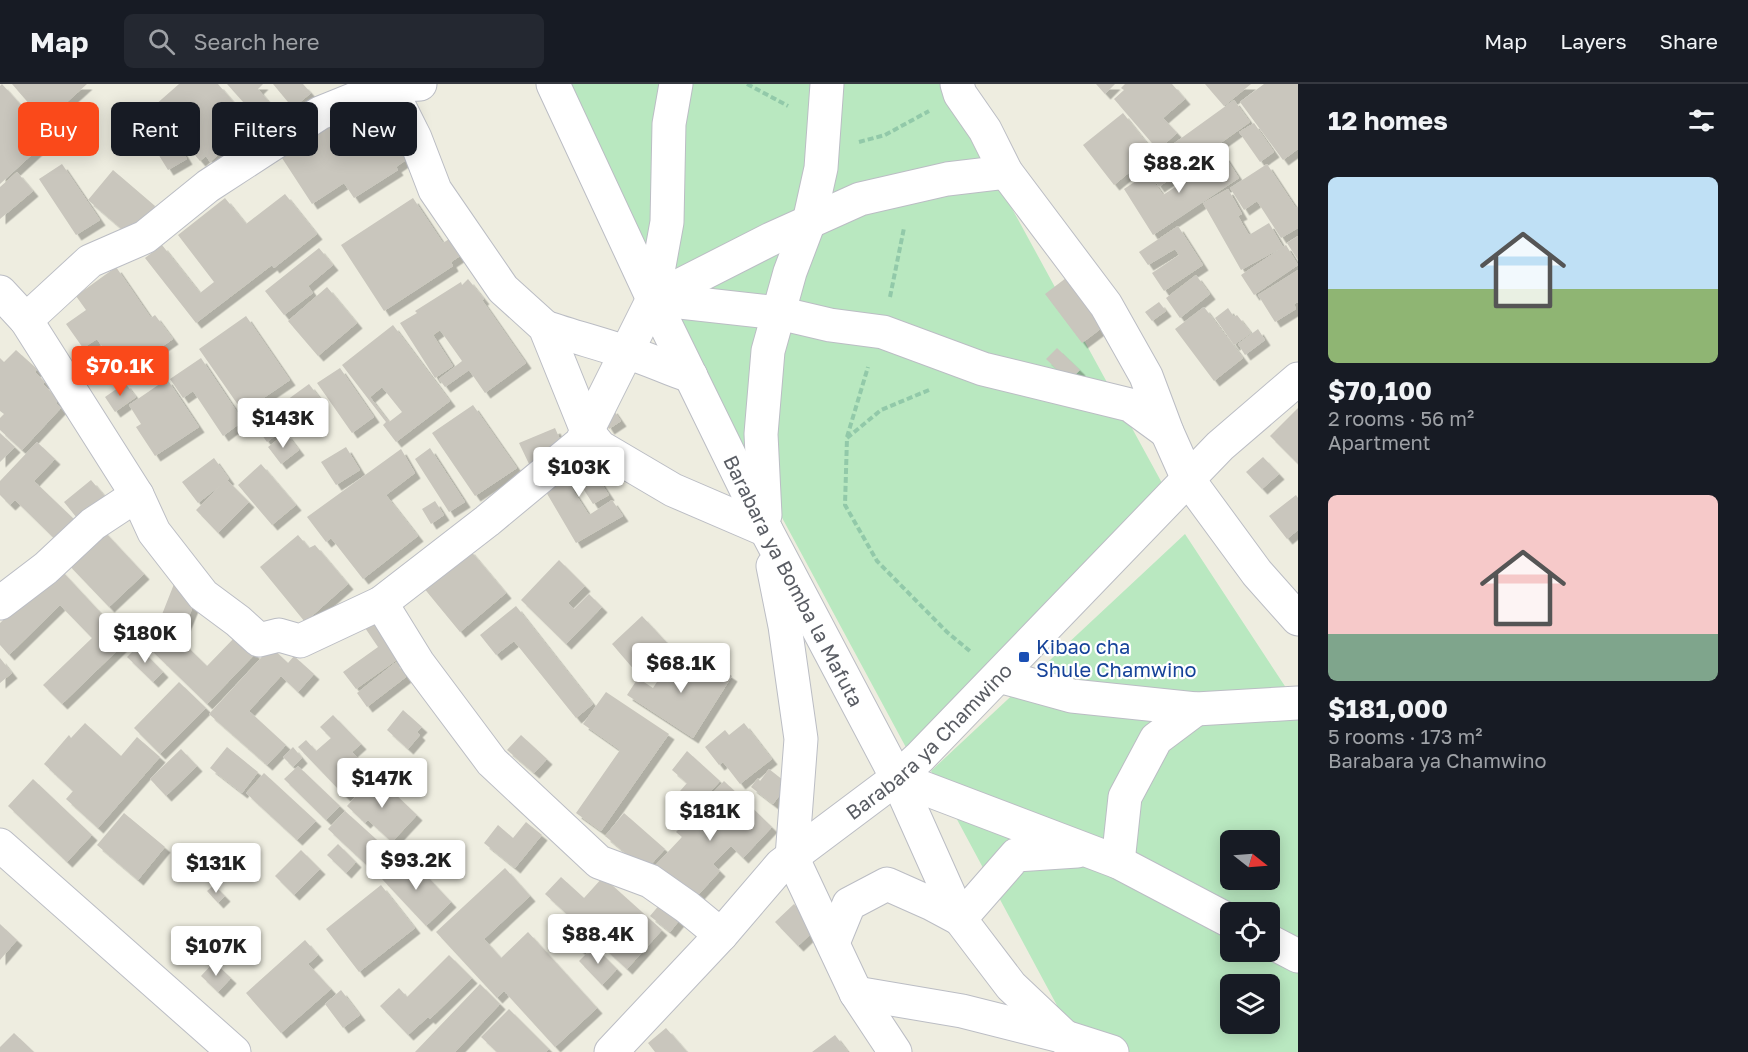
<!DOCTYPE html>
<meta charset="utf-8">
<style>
body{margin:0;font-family:"Golos Text",sans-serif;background:#242831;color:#f1f3f6;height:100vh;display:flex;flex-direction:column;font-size:22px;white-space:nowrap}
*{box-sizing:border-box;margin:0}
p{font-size:20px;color:#9ea1a6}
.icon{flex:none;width:33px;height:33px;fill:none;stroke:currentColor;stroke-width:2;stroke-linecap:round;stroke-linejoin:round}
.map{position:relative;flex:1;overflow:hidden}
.panel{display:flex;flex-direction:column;background:#171b24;width:450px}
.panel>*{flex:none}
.banner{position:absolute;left:18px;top:18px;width:570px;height:54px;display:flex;gap:12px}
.needle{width:39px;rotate:107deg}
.fabs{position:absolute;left:1220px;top:746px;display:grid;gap:12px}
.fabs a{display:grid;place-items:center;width:60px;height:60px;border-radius:9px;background:#171b24;box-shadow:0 3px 15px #0003;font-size:30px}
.price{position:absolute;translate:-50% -51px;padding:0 14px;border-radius:6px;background:#fff;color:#222;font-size:20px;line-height:39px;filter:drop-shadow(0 2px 3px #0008)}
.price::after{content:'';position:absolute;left:50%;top:36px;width:18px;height:14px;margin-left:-9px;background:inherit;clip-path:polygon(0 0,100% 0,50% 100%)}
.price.on{background:#fa491a;color:#fff}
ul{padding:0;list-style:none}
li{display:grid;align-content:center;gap:12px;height:318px;padding:0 30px}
li span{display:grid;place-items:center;height:186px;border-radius:9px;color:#555}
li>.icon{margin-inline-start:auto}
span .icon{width:108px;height:108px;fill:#fffc;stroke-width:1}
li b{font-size:26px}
h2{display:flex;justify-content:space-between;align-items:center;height:72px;padding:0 30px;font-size:26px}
.pill{padding:0 21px;border-radius:9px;background:#171b24;box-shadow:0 3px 15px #0003;font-size:21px;line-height:54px}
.pill.on{background:#fa491a;color:#fff}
header{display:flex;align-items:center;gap:36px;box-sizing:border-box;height:84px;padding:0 30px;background:#171b24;border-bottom:2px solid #363941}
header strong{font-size:28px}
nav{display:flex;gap:33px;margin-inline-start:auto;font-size:21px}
.search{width:420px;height:54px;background:#242831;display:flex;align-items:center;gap:15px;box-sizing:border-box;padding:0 21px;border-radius:9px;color:#9ea1a6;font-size:22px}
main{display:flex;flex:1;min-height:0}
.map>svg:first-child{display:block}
</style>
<header>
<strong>Map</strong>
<div class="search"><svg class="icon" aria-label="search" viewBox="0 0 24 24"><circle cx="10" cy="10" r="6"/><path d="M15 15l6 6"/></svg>Search here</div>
<nav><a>Map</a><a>Layers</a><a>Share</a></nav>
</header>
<main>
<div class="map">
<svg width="1298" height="968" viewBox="0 0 1298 968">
<defs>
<filter id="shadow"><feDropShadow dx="5.5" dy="5.5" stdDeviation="0" flood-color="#0004"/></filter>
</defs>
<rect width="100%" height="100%" fill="#eeede0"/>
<path fill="#b9e8c0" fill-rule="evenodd" d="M548,0H944L1174,421L909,669Z
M1185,450L1298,622V968H1082L931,687ZM1230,756H1269V795H1230ZM1230,828H1269V867H1230ZM1230,900H1269V939H1230Z"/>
<path fill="#c9c6bd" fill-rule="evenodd" filter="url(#shadow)" d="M2,0L50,54L0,100V2Z
M12,0H87L45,38Z
M179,0H218L253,41L210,78L206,72L200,77L154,22Z
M227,0H263L258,5L284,36L270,48Z
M273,0H303L311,9L293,24Z
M1096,0H1115L1105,10Z
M1125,0H1172L1185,15L1163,34L1177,49L1158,66L1114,15L1124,6L1121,4Z
M1205,0H1251L1224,22Z
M1264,0H1298V65L1283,76L1240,18Z
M1234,16L1250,38L1159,103L1144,81Z
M358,23L378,54L390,46L409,74L396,83L398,86L354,114L344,99L312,120L282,74Z
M1123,29L1154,68L1114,101L1083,61Z
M1254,39L1274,68L1260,78L1239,48Z
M166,40L187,75L168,86L147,52Z
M1224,71L1239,94L1153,151L1124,105L1148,89L1163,111Z
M62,80L100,136L76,151L39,95Z
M1267,80L1296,124L1298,123V144L1281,154L1257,117L1244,126L1230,104Z
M113,86L155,122L130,152L88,116Z
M17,88L33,107L0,135V103Z
M1228,105L1242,130L1238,132L1249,151L1269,139L1283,163L1241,186L1203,119Z
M285,110L317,150L274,184L272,181L196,239L145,174L162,161L200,209L214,198L178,151L225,114L246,140Z
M413,114L443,159L452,153L463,170L451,178L453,182L384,227L341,161Z
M1178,142L1203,181L1164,207L1152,189L1179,171L1175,165L1148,181L1139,168Z
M1298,152V176L1287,159Z
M1286,161L1298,181L1254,211L1241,191Z
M319,164L333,181L308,202L313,209L284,231L265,207Z
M116,183L151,234L155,231L173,255L141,277L135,269L116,283L97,255L83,264L66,240L86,226L76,212Z
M1298,186V218L1294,220L1296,225L1275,238L1258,211Z
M1070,191L1107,240L1082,259L1045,210Z
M1196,191L1210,210L1180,234L1166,214Z
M468,195L484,215L482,216L526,279L485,309L469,286L445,303L439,295L462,277L440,246L433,251L453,282L435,294L400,239L417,229L415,227L461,198L462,201Z
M327,203L357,239L318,272L288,237Z
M1159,218L1166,227L1152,237L1145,228Z
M1204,223L1243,274L1214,297L1175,245Z
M1228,224L1234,233L1237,231L1251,249L1234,261L1215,234Z
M246,232L290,296L243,328L199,265Z
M393,241L450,317L396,358L383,341L386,338L342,281ZM382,303L402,328L389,338L370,313Z
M1258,245L1265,256L1245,271L1238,260Z
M1057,264L1080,286L1069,297L1046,275Z
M16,266L37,285L35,288L45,298L43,300L59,316L56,319L61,324L22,366L0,346V334L4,330L0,327V274L4,278Z
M201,274L243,337L223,352L193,307L183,314L170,295Z
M340,284L374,333L352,349L317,299Z
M167,295L199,343L155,372L136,343L141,340L129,321Z
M125,299L136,313L115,328L105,313Z
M309,300L322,317L267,358L254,340Z
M473,321L517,384L475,412L432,349Z
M612,324L621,337L609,345L601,332Z
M1298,324V380L1270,352Z
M555,344L565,367L530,382L519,359Z
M0,349L15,363L0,378Z
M286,349L299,366L281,380L268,363Z
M37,358L55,375L34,397L79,440L60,460L15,416L10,421L0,411V397Z
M346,363L360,386L336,401L321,378Z
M430,364L465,418L449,428L415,375Z
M401,365L415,389L386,411L418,452L363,495L331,454L326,458L307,433Z
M581,368L609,411L593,420L579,398L571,403L589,431L612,416L623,432L576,459L539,396Z
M1263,373L1279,390L1262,405L1246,388Z
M214,374L229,395L227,396L249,418L218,449L196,426L221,401L198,419L182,398Z
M261,380L296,421L272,441L238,401Z
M91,396L108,416L81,439L64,418Z
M1296,411L1298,414V446L1287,455L1269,432Z
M435,417L444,431L431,440L422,425Z
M102,445L144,490L109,523L67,479Z
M298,451L309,464L315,461L348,500L305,538L260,483Z
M469,465L506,509L460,548L423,503Z
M559,476L585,502L568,519L574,525L589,510L602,523L566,560L521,516Z
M58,483L127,557L62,620L43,601L92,554L60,521L9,571L0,561V539Z
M174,500L198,510L185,542L161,533Z
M516,522L593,620L576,634L514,557L496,571L480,551Z
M375,527L405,570L356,605L343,588L378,563L361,538Z
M642,532L668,560L637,589L612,560Z
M162,538L207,582L236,552L255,570L207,620L142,557Z
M138,562L163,588L153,598L127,573Z
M271,563L288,579L294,572L314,590L298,608L281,592L249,627L286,661L267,681L209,630Z
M665,568L672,575L673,573L705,594L714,580L732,592L693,654L627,611L638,594L653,604L672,575L655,591L649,583Z
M0,574L12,589L0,599Z
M396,578L406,593L367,623L357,609Z
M179,598L206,624L160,670L134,644Z
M606,608L669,650L601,747L576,729L620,666L583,640Z
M403,626L422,643L417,648L420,651L408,665L387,646Z
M333,631L361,660L352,668L371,688L345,712L298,663L306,656L316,667L331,654L320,643Z
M85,639L121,672L137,653L160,673L98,744L66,715L73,707L44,680L69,651L71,654Z
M744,639L772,675L740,700L723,678L719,681L705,663L725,646L729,651Z
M521,651L547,675L534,689L507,666Z
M227,663L258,688L242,709L210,684Z
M293,663L302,674L293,683L283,673Z
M181,665L197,682L166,712L150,695Z
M687,667L720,697L691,730L674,714L687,699L672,686Z
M395,676L411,691L398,705L382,691Z
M298,682L340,722L326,736L284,695Z
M769,685L788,700L773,720L751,703L758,694L760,697Z
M264,689L316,737L297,756L246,709Z
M375,691L417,731L392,758L368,736L365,739L347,722Z
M33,695L92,751L67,778L8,722Z
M724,697L772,743L743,774L731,762L713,780L720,787L689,821L651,786L682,753L676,748Z
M345,727L388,766L371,785L328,745Z
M124,729L165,763L138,796L97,761Z
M624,729L665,765L646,786L605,752Z
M526,738L542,751L515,784L484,759L498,741L513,754Z
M338,760L356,778L346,789L327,771Z
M301,766L320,785L294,811L275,792Z
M407,771L451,818L426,842L382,795Z
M505,784L530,812L484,855L501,874L528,848L597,924L555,963L504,907L497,914L436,848Z
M561,793L584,814L603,793L662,846L627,885L545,810Z
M214,801L225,812L218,819L207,807Z
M381,801L415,844L359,888L326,845Z
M666,813L686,828L670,848L650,832Z
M794,820L817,844L798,862L775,838Z
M0,840L17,856L0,876Z
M575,843L591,855L582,867L567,855Z
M305,856L318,871L308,880L331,905L281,949L246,909Z
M594,862L617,885L602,901L579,877Z
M449,871L472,894L430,935L428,933L408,951L380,922L399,904L407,913Z
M214,878L231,894L218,908L201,892Z
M480,900L500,920L455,968H415Z
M341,906L360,931L343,944L325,920Z
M509,925L549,965L546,968H497L481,953Z
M666,944L687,968H655L648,959Z
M14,949L34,968H0V963Z
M835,951L848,968H812Z"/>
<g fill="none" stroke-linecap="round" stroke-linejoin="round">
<defs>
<g id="minor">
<path d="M388,0L415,54L435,106L503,205L545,243L587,347L600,363L673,406L766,446"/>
<path id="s1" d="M553,0L653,215L766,446L897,694L960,835L1011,902L1065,953L1074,968"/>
<path d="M957,0L960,10L985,46L1006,88L1106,221L1146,292L1167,348L1188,395L1257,489L1298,535"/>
<path d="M0,208L26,236L137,411"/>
<path d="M653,215L779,229L830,241L883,248L983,285L1130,321L1167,348"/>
<path d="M653,215L771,155L860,115L947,95L1006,88"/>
<path d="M26,236L90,177L145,153L208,102L320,29L387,2L420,0"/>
<path d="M545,243C571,252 598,259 625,268C648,274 668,285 691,292"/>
<path d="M765,431L761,350L768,267L790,188L809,138L821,84L827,0"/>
<path d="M773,482L785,542L801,655L792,773L856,909L895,968"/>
<path d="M0,519L46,484L93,440L137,411L154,448L203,511L238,537L259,556L279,551L300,557L381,519L487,437L581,359L653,215L667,138L669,40L676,0"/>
<path d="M381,519L418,579L492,678L599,778L650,797L687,823L721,851"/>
<path d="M999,592L1072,612L1196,625L1298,619"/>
<path d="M897,694L1118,778L1230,837"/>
<path d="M0,761L234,968"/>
<path d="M1118,778L1125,713L1156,655L1196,625"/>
<path d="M1269,857L1298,872"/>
<path d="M833,859L849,820L887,800L932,820L960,835L1016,771L1077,767"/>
<path d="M856,909L962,927L1065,953L1112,968"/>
<path id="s2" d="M611,968L721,851L781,781L897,694L920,673L1220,362L1298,295"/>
</g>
</defs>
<use href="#minor" stroke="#bbbdc4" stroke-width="35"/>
<path stroke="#92c9a9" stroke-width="4" stroke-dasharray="6 3" stroke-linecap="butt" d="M747,0L788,22
M859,58L885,51L929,27
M890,213L904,144
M929,306L881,326L847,354L845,421L877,477L947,548L971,568
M847,353L868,283"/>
<use href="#minor" stroke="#fff" stroke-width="33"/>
</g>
<rect fill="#1a4fb4" stroke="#fff" stroke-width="2" x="1018" y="567" width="12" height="12" rx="3"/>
<g text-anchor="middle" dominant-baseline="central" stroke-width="4.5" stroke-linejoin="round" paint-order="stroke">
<g font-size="20" fill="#595c63" stroke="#fff">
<text stroke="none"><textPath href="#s1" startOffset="552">Barabara ya Bomba la Mafuta</textPath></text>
<text stroke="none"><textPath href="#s2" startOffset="446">Barabara ya Chamwino</textPath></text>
</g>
<g font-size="20" fill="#164399" stroke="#fff" text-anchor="start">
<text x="1036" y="562">Kibao cha<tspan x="1036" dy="23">Shule Chamwino</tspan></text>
</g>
</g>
</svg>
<div class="fabs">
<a><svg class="needle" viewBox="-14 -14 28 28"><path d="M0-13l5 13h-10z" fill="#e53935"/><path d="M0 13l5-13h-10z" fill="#9ea1a6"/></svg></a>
<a><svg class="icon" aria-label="locate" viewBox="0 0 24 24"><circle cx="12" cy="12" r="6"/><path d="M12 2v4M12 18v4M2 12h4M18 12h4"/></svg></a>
<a><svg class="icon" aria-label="layers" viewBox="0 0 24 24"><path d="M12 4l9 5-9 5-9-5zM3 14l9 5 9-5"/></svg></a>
</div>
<b class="price" style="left:1179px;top:110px">$88.2K</b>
<b class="price on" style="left:120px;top:313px">$70.1K</b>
<b class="price" style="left:283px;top:365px">$143K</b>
<b class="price" style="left:579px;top:414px">$103K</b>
<b class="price" style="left:145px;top:580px">$180K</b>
<b class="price" style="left:681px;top:610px">$68.1K</b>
<b class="price" style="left:382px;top:725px">$147K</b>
<b class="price" style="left:710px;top:758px">$181K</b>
<b class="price" style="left:416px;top:807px">$93.2K</b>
<b class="price" style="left:216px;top:810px">$131K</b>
<b class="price" style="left:598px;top:881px">$88.4K</b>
<b class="price" style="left:216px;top:893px">$107K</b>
<div class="banner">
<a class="pill on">Buy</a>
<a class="pill">Rent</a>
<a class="pill">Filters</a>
<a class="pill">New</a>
</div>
</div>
<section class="panel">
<h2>12 homes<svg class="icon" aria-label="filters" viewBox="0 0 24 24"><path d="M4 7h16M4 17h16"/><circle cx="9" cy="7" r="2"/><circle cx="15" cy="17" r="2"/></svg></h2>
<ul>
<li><span style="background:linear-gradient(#bfe0f5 60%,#8fb573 0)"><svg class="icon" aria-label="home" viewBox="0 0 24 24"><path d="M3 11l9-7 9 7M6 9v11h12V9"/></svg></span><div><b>$70,100</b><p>2 rooms · 56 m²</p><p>Apartment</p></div></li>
<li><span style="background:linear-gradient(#f6c9c9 75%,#7fa58c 0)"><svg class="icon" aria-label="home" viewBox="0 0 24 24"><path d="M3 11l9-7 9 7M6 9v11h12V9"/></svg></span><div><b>$181,000</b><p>5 rooms · 173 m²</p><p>Barabara ya Chamwino</p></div></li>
</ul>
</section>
</main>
